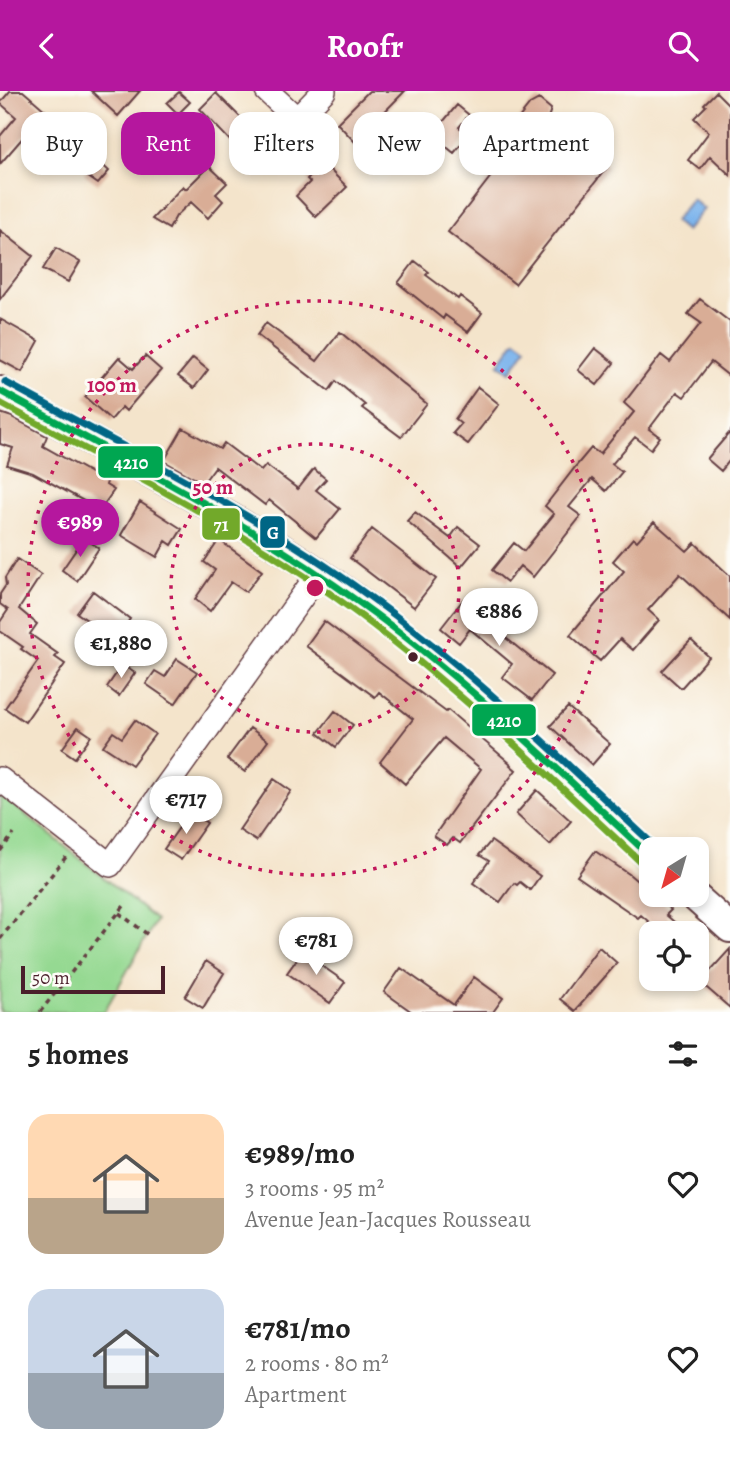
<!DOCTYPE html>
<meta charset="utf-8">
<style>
body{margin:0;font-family:Alegreya,serif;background:#f2f2f2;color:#222;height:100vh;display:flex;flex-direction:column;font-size:26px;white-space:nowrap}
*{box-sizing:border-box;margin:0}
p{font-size:23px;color:#767676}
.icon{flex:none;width:38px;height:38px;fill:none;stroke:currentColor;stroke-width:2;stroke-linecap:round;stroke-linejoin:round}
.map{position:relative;height:921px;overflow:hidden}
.sheet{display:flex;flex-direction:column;background:#fff;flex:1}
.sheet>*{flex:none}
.guide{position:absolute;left:21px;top:21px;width:690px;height:63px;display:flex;gap:14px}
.needle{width:46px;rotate:217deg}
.buttons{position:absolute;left:639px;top:746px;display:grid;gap:14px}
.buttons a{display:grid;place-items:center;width:70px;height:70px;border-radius:14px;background:#fff;box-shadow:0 4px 10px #0003;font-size:35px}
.scale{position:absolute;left:21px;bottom:18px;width:144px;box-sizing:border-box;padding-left:7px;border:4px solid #4a1f2b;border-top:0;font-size:19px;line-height:24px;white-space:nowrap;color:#4a1f2b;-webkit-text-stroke:5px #fdfcf7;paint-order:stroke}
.price{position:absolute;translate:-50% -60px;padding:0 16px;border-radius:24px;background:#fff;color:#222;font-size:23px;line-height:46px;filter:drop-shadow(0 2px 4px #0008)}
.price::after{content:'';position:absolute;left:50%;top:42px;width:21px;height:16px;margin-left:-10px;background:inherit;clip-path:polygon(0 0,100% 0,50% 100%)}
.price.current{background:#b5179e;color:#fff}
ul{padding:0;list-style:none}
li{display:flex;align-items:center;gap:21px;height:175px;padding:0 28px}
li span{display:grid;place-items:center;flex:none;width:196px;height:140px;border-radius:21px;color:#555}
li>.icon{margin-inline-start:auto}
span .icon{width:84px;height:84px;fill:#fffc;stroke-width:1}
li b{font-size:30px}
h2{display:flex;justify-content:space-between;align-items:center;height:84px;padding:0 28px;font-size:30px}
.pill{padding:0 24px;border-radius:21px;background:#fff;box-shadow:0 4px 10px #0003;font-size:24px;line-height:63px}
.pill.current{background:#b5179e;color:#fff}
header{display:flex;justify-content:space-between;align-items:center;height:91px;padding:0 28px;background:#b5179e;color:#fff;font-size:32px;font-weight:600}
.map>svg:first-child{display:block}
</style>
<header><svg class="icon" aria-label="back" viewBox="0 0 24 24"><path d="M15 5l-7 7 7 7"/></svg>Roofr<svg class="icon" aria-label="search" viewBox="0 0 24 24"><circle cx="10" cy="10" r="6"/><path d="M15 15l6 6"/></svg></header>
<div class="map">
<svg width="730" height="921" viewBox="0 0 730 921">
<rect width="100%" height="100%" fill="#fdfcf7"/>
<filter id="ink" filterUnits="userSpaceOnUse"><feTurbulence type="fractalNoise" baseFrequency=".0143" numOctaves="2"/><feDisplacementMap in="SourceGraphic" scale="14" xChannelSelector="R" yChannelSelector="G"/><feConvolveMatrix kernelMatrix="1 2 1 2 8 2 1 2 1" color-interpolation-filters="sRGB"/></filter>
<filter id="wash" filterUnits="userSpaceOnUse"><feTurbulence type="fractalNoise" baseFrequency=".00686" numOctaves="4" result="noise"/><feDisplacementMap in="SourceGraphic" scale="28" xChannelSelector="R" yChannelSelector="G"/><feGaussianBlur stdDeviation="1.57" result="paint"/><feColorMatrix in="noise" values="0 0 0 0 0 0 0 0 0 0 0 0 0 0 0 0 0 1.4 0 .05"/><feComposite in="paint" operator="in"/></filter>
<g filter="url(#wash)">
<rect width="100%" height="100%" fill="#f4e4cb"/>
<path fill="#95d992" stroke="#707c5e" stroke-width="2" d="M0,703L156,829L104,921H0Z"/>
<path fill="#7cb4ec" stroke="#636a8c" stroke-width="2" d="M692,108L704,118L686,140L674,130Z
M516,249L527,257L510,281L499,273Z"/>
<g id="blocks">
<path fill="#d9ad96" d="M10,0H23L46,20L0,73V45L16,26L0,12Z
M91,0H140L118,25Z
M369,0H405L355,51L337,32Z
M179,1L190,11L178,23L167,12Z
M716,1L730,15V84L710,65L700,78L688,69L709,41L694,27L706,15L704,13Z
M216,2L255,41L238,58L200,18Z
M539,8L551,18L548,27L608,75L515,193L448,141L492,84L481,75L530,13Z
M457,14L469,24L459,36L469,44L454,62L432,44Z
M96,68L109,80L98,93L84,83Z
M323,72L347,96L316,126L296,105L310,91L307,88Z
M209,75L227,92L216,103L223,110L208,127L191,111L176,125L169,138L152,128L183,95L186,98Z
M0,139L33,165L0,208Z
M56,157L80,171L68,191L43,178Z
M415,170L429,181L426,184L458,208L460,205L482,222L468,241L445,224L443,228L398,192Z
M700,208L730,231V286L711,271L684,306L677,301L649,338L660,346L651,358L635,346L612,373L622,381L606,400L592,388L569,416L581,425L533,486L520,475L507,491L492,479L514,452L524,460L554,423L545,415L576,375L591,357L600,363L634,321L624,312L661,264L670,271L701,232L688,223Z
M0,228L39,250L22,281L0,269Z
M266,232L317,270L340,241L427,313L401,346L362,317L365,314L336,290L329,300L257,244Z
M595,257L614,272L597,294L578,279Z
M145,265L161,279L126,320L122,316L111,329L85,306L119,266L133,278Z
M193,267L208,279L194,297L178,285Z
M478,296L499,313L468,353L453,342L461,333L455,328Z
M0,322L12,326L47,345L43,355L107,391L106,394L114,399L100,419L33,382L7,374L13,357L0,353Z
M183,337L220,358L224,352L261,380L266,374L298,398L314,378L326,388L316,399L340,418L316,447L269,409L265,414L215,376L203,392L164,370Z
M730,341V369L721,380L707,368Z
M140,411L182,438L172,454L166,450L157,466L121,444Z
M415,421L450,447L458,436L480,453L461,476L407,430Z
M654,431L687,460L695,452L730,485V529L680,483L648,519L659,529L633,559L620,548L600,570L570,544L624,480L613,470L633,447L637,450Z
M372,438L436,488L414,516L350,467Z
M84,447L99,457L77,490L62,479Z
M219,449L262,480L246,501L231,491L210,520L195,508L215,479L204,471Z
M17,468L41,484L19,518L37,533L30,543L58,563L55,566L65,573L25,631L5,617L38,570L21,558L23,556L0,540V531L8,519L0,513V503L6,494L5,487Z
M93,500L130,528L110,556L92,543L97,536L77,522Z
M463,509L491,531L498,522L510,531L501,543L552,584L532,609L502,586L512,573L470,538L459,552L441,537Z
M324,530L446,621L448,619L511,673L510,674L516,679L460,752L453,747L447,754L434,745L481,678L444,647L405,693L380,671L413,628L379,601L375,606L306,555Z
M691,549L709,566L681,597L662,580Z
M177,568L197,581L175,613L146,593L155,580L165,586Z
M122,574L135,582L119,605L107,596Z
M568,616L610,653L592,674L550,635Z
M335,620L353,634L336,656L318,642Z
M135,629L155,643L132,674L103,655L113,641L122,647Z
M78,636L91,645L75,667L62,658Z
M250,637L268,650L245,681L227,668Z
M274,688L291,700L256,750L239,739Z
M537,699L571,730L550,754L516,723Z
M191,720L207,732L181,769L164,758Z
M491,750L540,785L530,799L520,791L517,794L514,792L500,811L473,792L489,770L479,764Z
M595,760L629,783L671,819L666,824L687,842H662L641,824L638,827L577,785Z
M599,856L617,872L575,920L560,908Z
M730,858V917L700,891Z
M302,861L345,891L330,912L287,882Z
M206,870L224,882L203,917L185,906Z
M401,877L454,914L474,886L503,907L493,921H412L384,901Z"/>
</g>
</g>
<g filter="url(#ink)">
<use href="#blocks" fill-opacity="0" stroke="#643d43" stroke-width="2"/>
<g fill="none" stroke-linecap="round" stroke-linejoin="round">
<defs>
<path id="minor" d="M267,0L297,28L324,0
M0,688L110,774L319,482"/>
<path id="tertiary" d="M0,300C106,359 216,413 317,481C438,562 544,667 651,766
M692,803L730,837"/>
</defs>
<use href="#minor" stroke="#643d43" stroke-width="26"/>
<use href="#tertiary" stroke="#643d43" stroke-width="32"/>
<path stroke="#643d43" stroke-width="3.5" stroke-dasharray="5 5" stroke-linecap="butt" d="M0,760L14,743
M119,822L147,843
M0,848L66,766
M40,921L124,815"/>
<use href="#minor" stroke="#fff" stroke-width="23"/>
<use href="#tertiary" stroke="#fff" stroke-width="28"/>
<defs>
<path id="bus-1" d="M0,300C122,367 247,430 360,512C465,587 557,678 651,766"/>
<path id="bus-2" d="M0,312C121,378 246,439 357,522C459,598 551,687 644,774"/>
<path id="bus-3" d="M5,291C127,358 253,421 366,503C471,578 563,670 658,758"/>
</defs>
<use href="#bus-1" stroke="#fdfcf7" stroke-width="12"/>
<use href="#bus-2" stroke="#fdfcf7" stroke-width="12"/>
<use href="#bus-3" stroke="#fdfcf7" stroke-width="12"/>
<use href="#bus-1" stroke="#00a651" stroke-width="7"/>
<use href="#bus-2" stroke="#72a92a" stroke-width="7"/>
<use href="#bus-3" stroke="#006685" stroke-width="7"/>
</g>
</g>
<g fill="none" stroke="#c2185b" stroke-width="3.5" stroke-dasharray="3.5 7">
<circle cx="315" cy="497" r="144"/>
<circle cx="315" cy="497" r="287"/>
</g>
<circle fill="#4a1f2b" stroke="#fdfcf7" stroke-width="2.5" cx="413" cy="566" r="6"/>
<circle cx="315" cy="497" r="10" fill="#c2185b" stroke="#fdfcf7" stroke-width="3.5"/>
<g font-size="21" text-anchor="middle" font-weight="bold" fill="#c2185b" stroke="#fdfcf7" stroke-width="6" stroke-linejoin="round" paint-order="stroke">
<text x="112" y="301">100 m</text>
<text x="213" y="403">50 m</text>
</g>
<g stroke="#fdfcf7" stroke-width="2.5">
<rect x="97" y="354" width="67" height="34" rx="7" fill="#00a651"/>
<rect x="201" y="416" width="40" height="34" rx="7" fill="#72a92a"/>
<rect x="259" y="424" width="27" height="34" rx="7" fill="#006685"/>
<rect x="471" y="612" width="66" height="34" rx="7" fill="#00a651"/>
</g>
<g font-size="19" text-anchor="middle" font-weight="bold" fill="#fff">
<text x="131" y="378">4210</text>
<text x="221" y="440">71</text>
<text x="273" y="448">G</text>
<text x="504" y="636">4210</text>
</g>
</svg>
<div class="buttons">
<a><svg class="needle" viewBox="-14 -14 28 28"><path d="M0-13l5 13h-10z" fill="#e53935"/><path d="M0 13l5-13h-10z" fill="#767676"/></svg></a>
<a><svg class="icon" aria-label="locate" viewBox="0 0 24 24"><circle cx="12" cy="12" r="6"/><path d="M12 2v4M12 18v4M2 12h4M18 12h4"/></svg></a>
</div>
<div class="scale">50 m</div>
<b class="price current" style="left:80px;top:468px">€989</b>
<b class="price" style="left:499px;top:557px">€886</b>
<b class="price" style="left:121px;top:589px">€1,880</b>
<b class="price" style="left:186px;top:745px">€717</b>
<b class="price" style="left:316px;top:886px">€781</b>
<div class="guide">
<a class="pill">Buy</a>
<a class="pill current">Rent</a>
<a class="pill">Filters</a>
<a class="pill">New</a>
<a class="pill">Apartment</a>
</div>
</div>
<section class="sheet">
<h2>5 homes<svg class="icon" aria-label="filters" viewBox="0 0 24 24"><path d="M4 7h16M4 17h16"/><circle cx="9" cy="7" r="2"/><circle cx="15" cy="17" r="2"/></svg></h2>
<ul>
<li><span style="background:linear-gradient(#ffd9b3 60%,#b9a48a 0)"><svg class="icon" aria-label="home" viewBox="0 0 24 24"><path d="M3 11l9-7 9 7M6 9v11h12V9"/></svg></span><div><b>€989/mo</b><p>3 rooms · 95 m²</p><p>Avenue Jean-Jacques Rousseau</p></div><svg class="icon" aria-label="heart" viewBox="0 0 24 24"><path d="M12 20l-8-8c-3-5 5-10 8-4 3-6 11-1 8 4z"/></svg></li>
<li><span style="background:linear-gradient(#c9d6e8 60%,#9aa5b1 0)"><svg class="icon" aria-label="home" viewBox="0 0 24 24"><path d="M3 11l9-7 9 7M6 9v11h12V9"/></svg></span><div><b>€781/mo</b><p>2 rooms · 80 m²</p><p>Apartment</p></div><svg class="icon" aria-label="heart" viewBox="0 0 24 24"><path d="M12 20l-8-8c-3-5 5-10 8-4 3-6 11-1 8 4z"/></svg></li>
</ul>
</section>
